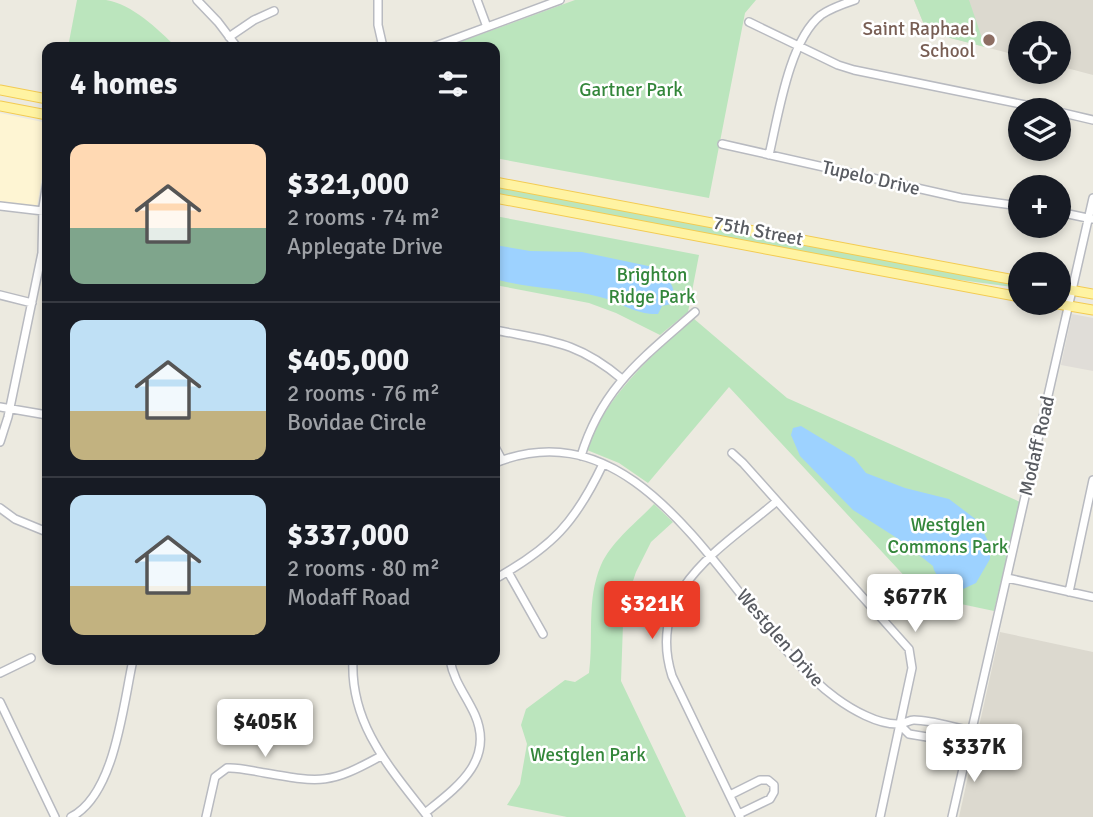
<!DOCTYPE html>
<meta charset="utf-8">
<style>
body{margin:0;font-family:Signika,sans-serif;background:#242831;color:#f1f3f6;height:100vh;display:flex;flex-direction:column;font-size:26px;white-space:nowrap}
*{box-sizing:border-box;margin:0}
p{font-size:23px;color:#9ea1a6}
.icon{flex:none;width:38px;height:38px;fill:none;stroke:currentColor;stroke-width:2;stroke-linecap:round;stroke-linejoin:round}
.map{position:relative;flex:1;overflow:hidden}
.sheet{position:absolute;left:42px;top:42px;width:458px;height:623px;display:flex;flex-direction:column;background:#171b24;border-radius:14px;box-shadow:0 4px 10px #0003}
.sheet>*{flex:none}
.fabs{position:absolute;left:1008px;top:21px;display:grid;gap:14px}
.fabs a{display:grid;place-items:center;width:63px;height:63px;border-radius:50%;background:#171b24;box-shadow:0 4px 10px #0003;font-size:35px}
.price{position:absolute;translate:-50% -60px;padding:0 16px;border-radius:7px;background:#fff;color:#222;font-size:23px;line-height:46px;filter:drop-shadow(0 2px 4px #0008)}
.price::after{content:'';position:absolute;left:50%;top:42px;width:21px;height:16px;margin-left:-10px;background:inherit;clip-path:polygon(0 0,100% 0,50% 100%)}
.price.on{background:#eb3c27;color:#fff}
ul{padding:0;list-style:none}
li{display:flex;align-items:center;gap:21px;height:175px;padding:0 28px}
li+li{border-top:2px solid #363941}
li span{display:grid;place-items:center;flex:none;width:196px;height:140px;border-radius:14px;color:#555}
li>.icon{margin-inline-start:auto}
span .icon{width:84px;height:84px;fill:#fffc;stroke-width:1}
li b{font-size:30px}
h2{display:flex;justify-content:space-between;align-items:center;height:84px;padding:0 28px;font-size:30px}
.map>svg:first-child{display:block}
</style>
<div class="map">
<svg width="1093" height="817" viewBox="0 0 1093 817">
<rect width="100%" height="100%" fill="#eceae0"/>
<path fill="#fef5d3" d="M0,113L47,123V149L36,212L0,205Z"/>
<path fill="#e0ddd8" d="M1072,314L1093,318V371L1061,365Z"/>
<path fill="#dcd9cf" d="M914,0H1093V75L1059,66V33H1020V56L927,32Z
M1000,632L1093,652V817H959Z"/>
<path fill="#bbe5bd" d="M77,0C86,0 97,0 106,0C132,4 158,29 176,47H68Z
M575,0H756L745,13L709,198L495,158V47H446Z
M914,0H969L985,47L927,32Z
M495,186L1020,284V288L923,275L495,194Z
M495,216L699,255L688,312L660,335L616,313L589,303L495,285Z
M693,318L787,398L1020,502L994,611L923,596L729,387L648,483L619,463L587,450C605,396 652,356 693,318Z
M654,504L673,522L651,542L636,572L628,596L623,624L621,681L686,817H567L507,805L520,784L527,744L521,725L526,709L565,680L575,682L589,673C594,637 586,600 601,565C611,542 637,522 654,504Z"/>
<path fill="#9dd2ff" d="M495,245L530,251L582,252L653,267C666,275 680,288 671,304L662,306L658,314C636,315 620,302 600,297C565,288 529,289 495,279Z
M801,426L854,458L866,473L905,488L949,499L978,521L990,545V559L976,583L961,590C950,585 935,579 933,566L900,540L853,510L800,456L791,435L793,428Z"/>
<g fill="none" stroke-linecap="round" stroke-linejoin="round">
<defs>
<path id="minor" d="M197,0L218,22L237,47
M378,0V25L383,47
M477,0L487,27
M749,22L838,65L854,70L1050,110
M229,37L254,20L274,11
M433,47L560,0
M1059,112L1093,120
M722,144L961,198L1020,206
M769,155C778,117 789,40 821,15C831,8 843,4 855,0
M0,206L43,211
M1059,212L1092,219
M0,295L32,303
M495,330C550,341 577,341 622,379
M0,407L47,415
M0,442L8,417L42,253L43,207L47,183
M495,447L502,460
M732,453L743,463L909,649L912,668L880,817
M581,456C602,387 643,358 695,312
M495,463C653,399 735,625 836,698C851,709 878,725 899,724C904,724 909,720 914,720C933,720 954,728 972,731
M0,508L15,519L47,532
M508,572L543,634
M1007,578L1093,597
M495,579C552,547 575,523 603,464
M1069,592L1093,480
M353,660C350,725 391,769 428,817
M0,673L31,658
M0,702L55,817
M900,725L909,734L969,744
M730,795L760,780H768L774,785V792L770,799L739,814
M425,813C456,788 495,761 475,715C466,695 454,682 450,660
M71,817C115,795 123,705 133,660
M206,817L215,777L227,768C239,767 252,771 265,773C322,783 330,784 381,756
M740,817L672,676C645,590 721,549 777,501
M952,817L1093,198"/>
<path id="major" d="M0,90L47,99
M0,106L47,115
M495,182L1020,281
M495,198L1020,297
M1059,288L1093,294
M1052,303L1093,310"/>
</defs>
<use href="#minor" stroke="#b8bac0" stroke-width="10"/>
<use href="#major" stroke="#f3cb52" stroke-width="11"/>
<use href="#minor" stroke="#fff" stroke-width="7"/>
<use href="#major" stroke="#fff3a2" stroke-width="9"/>
</g>
<circle fill="#8d6e63" stroke="#fff" stroke-width="2.5" cx="989" cy="40" r="7"/>
<g text-anchor="middle" dominant-baseline="central" stroke-width="5" stroke-linejoin="round" paint-order="stroke">
<g font-size="19" fill="#785e54" stroke="#fff" text-anchor="end">
<text x="975" y="29">Saint Raphael<tspan x="975" dy="22">School</tspan></text>
</g>
<g font-size="19" fill="#33863a" stroke="#fff">
<text x="631" y="90">Gartner Park</text>
<text x="652" y="275">Brighton<tspan x="652" dy="22">Ridge Park</tspan></text>
<text x="948" y="525">Westglen<tspan x="948" dy="22">Commons Park</tspan></text>
<text x="588" y="755">Westglen Park</text>
</g>
<g font-size="19" fill="#595c62" stroke="#fff">
<text transform="translate(871 178) rotate(13)">Tupelo Drive</text>
<text transform="translate(758 231) rotate(11)">75th Street</text>
<text transform="translate(1037 446) rotate(-77)">Modaff Road</text>
<text transform="translate(780 638) rotate(49)">Westglen Drive</text>
</g>
</g>
</svg>
<div class="fabs">
<a><svg class="icon" aria-label="locate" viewBox="0 0 24 24"><circle cx="12" cy="12" r="6"/><path d="M12 2v4M12 18v4M2 12h4M18 12h4"/></svg></a>
<a><svg class="icon" aria-label="layers" viewBox="0 0 24 24"><path d="M12 4l9 5-9 5-9-5zM3 14l9 5 9-5"/></svg></a>
<a>+</a>
<a>−</a>
</div>
<b class="price" style="left:915px;top:634px">$677K</b>
<b class="price on" style="left:652px;top:641px">$321K</b>
<b class="price" style="left:265px;top:759px">$405K</b>
<b class="price" style="left:974px;top:784px">$337K</b>
<section class="sheet">
<h2>4 homes<svg class="icon" aria-label="filters" viewBox="0 0 24 24"><path d="M4 7h16M4 17h16"/><circle cx="9" cy="7" r="2"/><circle cx="15" cy="17" r="2"/></svg></h2>
<ul>
<li><span style="background:linear-gradient(#ffd9b3 60%,#7fa58c 0)"><svg class="icon" aria-label="home" viewBox="0 0 24 24"><path d="M3 11l9-7 9 7M6 9v11h12V9"/></svg></span><div><b>$321,000</b><p>2 rooms · 74 m²</p><p>Applegate Drive</p></div></li>
<li><span style="background:linear-gradient(#bfe0f5 65%,#c2b280 0)"><svg class="icon" aria-label="home" viewBox="0 0 24 24"><path d="M3 11l9-7 9 7M6 9v11h12V9"/></svg></span><div><b>$405,000</b><p>2 rooms · 76 m²</p><p>Bovidae Circle</p></div></li>
<li><span style="background:linear-gradient(#bfe0f5 65%,#c2b280 0)"><svg class="icon" aria-label="home" viewBox="0 0 24 24"><path d="M3 11l9-7 9 7M6 9v11h12V9"/></svg></span><div><b>$337,000</b><p>2 rooms · 80 m²</p><p>Modaff Road</p></div></li>
</ul>
</section>
</div>
